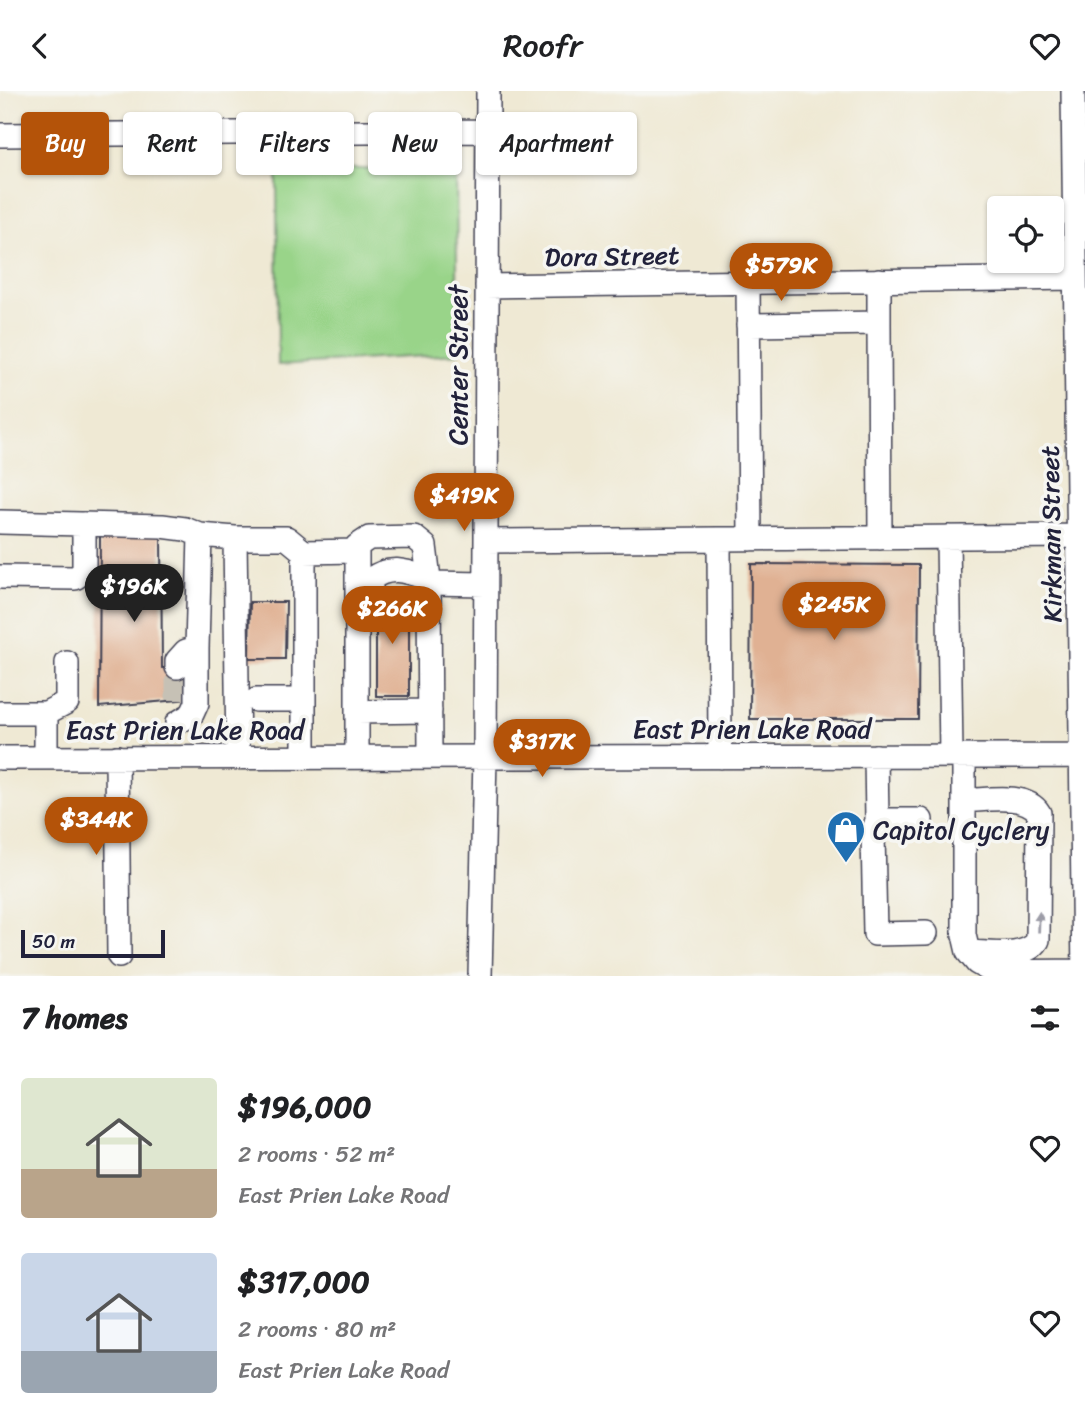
<!DOCTYPE html>
<meta charset="utf-8">
<style>
body{margin:0;font-family:Sriracha,sans-serif;background:#f2f2f2;color:#202124;height:100vh;display:flex;flex-direction:column;font-size:26px;white-space:nowrap}
*{box-sizing:border-box;margin:0}
p{font-size:23px;color:#757577}
.icon{flex:none;width:38px;height:38px;fill:none;stroke:currentColor;stroke-width:2;stroke-linecap:round;stroke-linejoin:round}
.map{position:relative;height:885px;overflow:hidden}
.sheet{display:flex;flex-direction:column;background:#fff;flex:1}
.sheet>*{flex:none}
.banner{position:absolute;left:21px;top:21px;width:700px;height:63px;display:flex;gap:14px}
.fabs{position:absolute;left:987px;top:105px;display:grid;gap:14px}
.fabs a{display:grid;place-items:center;width:77px;height:77px;border-radius:7px;background:#fff;box-shadow:0 2px 5px #0004;font-size:35px}
.scale{position:absolute;left:21px;bottom:18px;width:144px;box-sizing:border-box;padding-left:7px;border:4px solid #22223b;border-top:0;font-size:19px;line-height:24px;white-space:nowrap;color:#22223b;-webkit-text-stroke:5px #f6f6f2;paint-order:stroke}
.price{position:absolute;translate:-50% -60px;padding:0 16px;border-radius:24px;background:#b45309;color:#fff;font-size:23px;line-height:46px;filter:drop-shadow(0 2px 4px #0008)}
.price::after{content:'';position:absolute;left:50%;top:42px;width:21px;height:16px;margin-left:-10px;background:inherit;clip-path:polygon(0 0,100% 0,50% 100%)}
.price.current{background:#222;color:#fff}
ul{padding:0;list-style:none}
li{display:flex;align-items:center;gap:21px;height:175px;padding:0 21px}
li span{display:grid;place-items:center;flex:none;width:196px;height:140px;border-radius:7px;color:#555}
li>.icon{margin-inline-start:auto}
span .icon{width:84px;height:84px;fill:#fffc;stroke-width:1}
li b{font-size:30px}
h2{display:flex;justify-content:space-between;align-items:center;height:84px;padding:0 21px;font-size:30px}
.chip{padding:0 24px;border-radius:7px;background:#fff;box-shadow:0 2px 5px #0004;font-size:24px;line-height:63px}
.chip.current{background:#b45309;color:#fff}
header{display:flex;justify-content:space-between;align-items:center;height:91px;padding:0 21px;background:#fff;font-size:32px;font-weight:600}
.map>svg:first-child{display:block}
</style>
<header><svg class="icon" aria-label="back" viewBox="0 0 24 24"><path d="M15 5l-7 7 7 7"/></svg>Roofr<svg class="icon" aria-label="heart" viewBox="0 0 24 24"><path d="M12 20l-8-8c-3-5 5-10 8-4 3-6 11-1 8 4z"/></svg></header>
<div class="map">
<svg width="1085" height="885" viewBox="0 0 1085 885">
<rect width="100%" height="100%" fill="#f6f6f2"/>
<filter id="ink" filterUnits="userSpaceOnUse"><feTurbulence type="fractalNoise" baseFrequency=".0143" numOctaves="2"/><feDisplacementMap in="SourceGraphic" scale="14" xChannelSelector="R" yChannelSelector="G"/><feConvolveMatrix kernelMatrix="1 2 1 2 8 2 1 2 1" color-interpolation-filters="sRGB"/></filter>
<filter id="wash" filterUnits="userSpaceOnUse"><feTurbulence type="fractalNoise" baseFrequency=".00686" numOctaves="4" result="noise"/><feDisplacementMap in="SourceGraphic" scale="28" xChannelSelector="R" yChannelSelector="G"/><feGaussianBlur stdDeviation="1.57" result="paint"/><feColorMatrix in="noise" values="0 0 0 0 0 0 0 0 0 0 0 0 0 0 0 0 0 1.4 0 .05"/><feComposite in="paint" operator="in"/></filter>
<g filter="url(#wash)">
<rect width="100%" height="100%" fill="#efe9d4"/>
<path fill="#99d489" stroke="#5e7b62" stroke-width="2" d="M277,77L456,79L458,263L278,274Z"/>
<g id="blocks">
<path fill="#e0b193" d="M161,441L162,577L189,576L190,608L99,616L100,443Z
M751,473L919,474L918,628H750Z
M376,505H409V605H376Z
M250,511H286L285,568H249Z"/>
</g>
</g>
<g filter="url(#ink)">
<use href="#blocks" fill-opacity="0" stroke="#414052" stroke-width="2"/>
<g fill="none" stroke-linecap="round" stroke-linejoin="round">
<path stroke="#c6c1b5" stroke-width="23" stroke-dasharray="23 11" stroke-linecap="butt" d="M177,609V576"/>
<defs>
<path id="minor" d="M1073,0L1084,885
M0,44L488,40
M748,191L750,448
M487,195L1075,187
M879,232L880,447
M748,234L879,232V189
M0,431L162,435L185,438L200,444L235,447
M948,446L951,665
M719,448L720,666
M486,450L1079,445
M304,461V666
M0,486L75,487L84,481V433
M429,492L485,493
M371,517V488C391,473 408,481 429,488
M177,576V570L186,560L197,557L200,444
M256,609H304
M357,621L430,620
M0,622H46V667
M46,622L67,611V572
M177,632L192,623L197,612V557
M876,665L877,729H921
M964,665V844L968,861L977,872L993,881L1084,880
M117,666L119,865
M238,666L235,447H287L304,461L357,460
M357,666V455L369,447L414,446L425,455L429,488L430,666
M0,667L1085,665
M964,710C986,709 1026,701 1039,722L1038,849C1026,869 988,861 968,861
M877,729L873,742L875,843L926,842
M480,885L485,666L488,0"/>
</defs>
<use href="#minor" stroke="#414052" stroke-width="26"/>
<use href="#minor" stroke="#fff" stroke-width="23"/>
</g>
<defs><path id="oneway-solid" d="M-6-.8H1V-3.2L6.5 0L1 3.2V.8H-6Z" transform="scale(1.75)"/></defs>
<use fill="#9c9ca7" href="#oneway-solid" transform="translate(1039 831) rotate(-88)"/>
</g>
<defs>
<symbol id="shop-pin" viewBox="-11 -11 22 30"><path d="M0 17L-7.5 6A9.5 9.5 0 1 1 7.5 6Z" fill="#1f6fb2" stroke="#f6f6f2"/><path d="M-5-2.5h2.3a2.7 3.5 0 0 1 5.4 0H5L5.5 6h-11ZM-1.5-2.5h3a1.5 2.3 0 0 0-3 0Z" fill="#fff"/></symbol>
</defs>
<g fill-rule="evenodd">
<use href="#shop-pin" x="824" y="717" width="44" height="60"/>
</g>
<g text-anchor="middle" dominant-baseline="central" stroke-width="7" stroke-linejoin="round" paint-order="stroke">
<g font-size="26" fill="#22223b" stroke="#f6f6f2">
<text transform="translate(612 165) rotate(-1)">Dora Street</text>
<text transform="translate(458 274) rotate(-90)">Center Street</text>
<text transform="translate(1051 443) rotate(-91)">Kirkman Street</text>
<text x="752" y="638">East Prien Lake Road</text>
<text x="185" y="639">East Prien Lake Road</text>
</g>
<g font-size="26" fill="#22223b" stroke="#f6f6f2" text-anchor="start">
<text x="873" y="739">Capitol Cyclery</text>
</g>
</g>
</svg>
<div class="fabs">
<a><svg class="icon" aria-label="locate" viewBox="0 0 24 24"><circle cx="12" cy="12" r="6"/><path d="M12 2v4M12 18v4M2 12h4M18 12h4"/></svg></a>
</div>
<div class="scale">50 m</div>
<b class="price" style="left:781px;top:212px">$579K</b>
<b class="price" style="left:464px;top:442px">$419K</b>
<b class="price current" style="left:134px;top:533px">$196K</b>
<b class="price" style="left:834px;top:551px">$245K</b>
<b class="price" style="left:392px;top:555px">$266K</b>
<b class="price" style="left:542px;top:688px">$317K</b>
<b class="price" style="left:96px;top:766px">$344K</b>
<div class="banner">
<a class="chip current">Buy</a>
<a class="chip">Rent</a>
<a class="chip">Filters</a>
<a class="chip">New</a>
<a class="chip">Apartment</a>
</div>
</div>
<section class="sheet">
<h2>7 homes<svg class="icon" aria-label="filters" viewBox="0 0 24 24"><path d="M4 7h16M4 17h16"/><circle cx="9" cy="7" r="2"/><circle cx="15" cy="17" r="2"/></svg></h2>
<ul>
<li><span style="background:linear-gradient(#dfe7d0 65%,#b9a48a 0)"><svg class="icon" aria-label="home" viewBox="0 0 24 24"><path d="M3 11l9-7 9 7M6 9v11h12V9"/></svg></span><div><b>$196,000</b><p>2 rooms · 52 m²</p><p>East Prien Lake Road</p></div><svg class="icon" aria-label="heart" viewBox="0 0 24 24"><path d="M12 20l-8-8c-3-5 5-10 8-4 3-6 11-1 8 4z"/></svg></li>
<li><span style="background:linear-gradient(#c9d6e8 70%,#9aa5b1 0)"><svg class="icon" aria-label="home" viewBox="0 0 24 24"><path d="M3 11l9-7 9 7M6 9v11h12V9"/></svg></span><div><b>$317,000</b><p>2 rooms · 80 m²</p><p>East Prien Lake Road</p></div><svg class="icon" aria-label="heart" viewBox="0 0 24 24"><path d="M12 20l-8-8c-3-5 5-10 8-4 3-6 11-1 8 4z"/></svg></li>
</ul>
</section>
